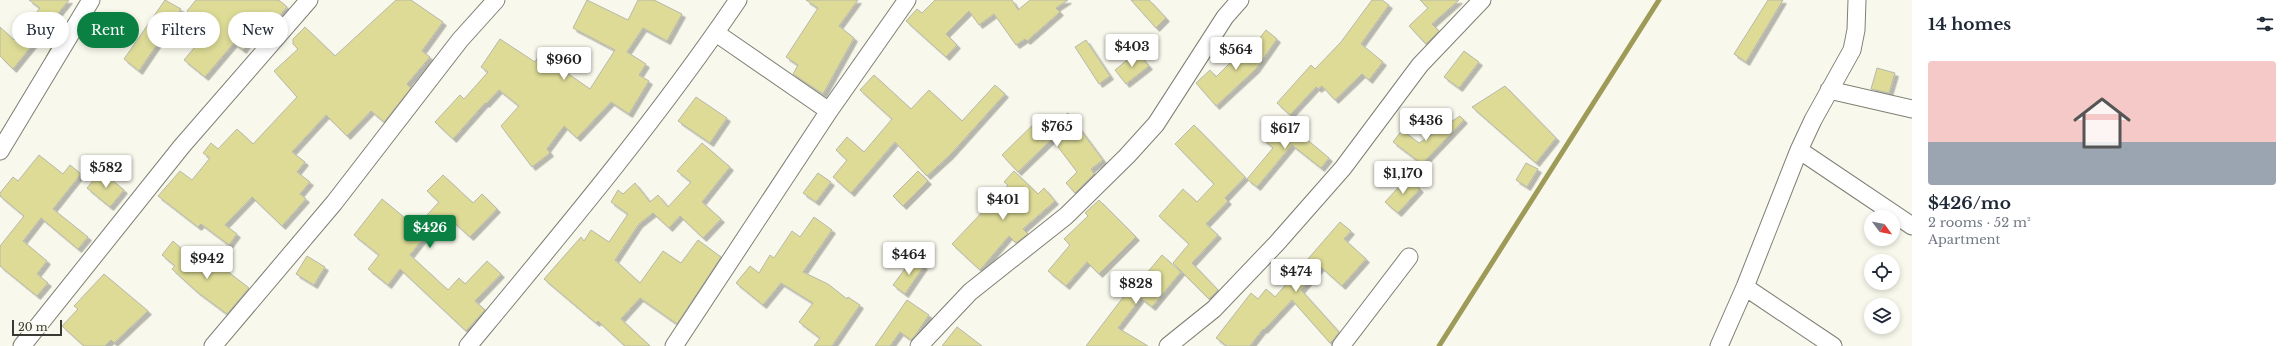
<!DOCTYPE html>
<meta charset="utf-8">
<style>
body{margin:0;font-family:"Libre Baskerville",serif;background:#f2f2f3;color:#1f2937;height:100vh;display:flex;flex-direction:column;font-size:15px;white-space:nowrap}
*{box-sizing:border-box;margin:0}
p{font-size:13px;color:#747a83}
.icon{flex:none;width:22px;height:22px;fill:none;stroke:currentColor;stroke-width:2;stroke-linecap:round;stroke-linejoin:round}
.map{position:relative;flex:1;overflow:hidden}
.sheet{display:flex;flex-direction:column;background:#fff;width:380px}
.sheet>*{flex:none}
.top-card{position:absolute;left:12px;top:12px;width:380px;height:36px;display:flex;gap:8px}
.needle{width:26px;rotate:122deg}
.tools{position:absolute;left:1864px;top:210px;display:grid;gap:8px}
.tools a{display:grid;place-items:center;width:36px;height:36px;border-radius:50%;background:#fff;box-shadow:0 2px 6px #0003;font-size:20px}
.scale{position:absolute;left:12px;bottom:10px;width:50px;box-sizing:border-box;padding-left:4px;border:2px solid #3a3a35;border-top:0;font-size:11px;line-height:14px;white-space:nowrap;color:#3a3a35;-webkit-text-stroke:3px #f8f8ec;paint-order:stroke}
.price{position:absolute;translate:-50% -34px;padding:0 9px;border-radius:4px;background:#fff;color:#222;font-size:13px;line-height:26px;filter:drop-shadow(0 1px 2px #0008)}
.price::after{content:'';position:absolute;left:50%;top:24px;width:12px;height:9px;margin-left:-6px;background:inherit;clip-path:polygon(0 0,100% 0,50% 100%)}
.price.selected{background:#0b8043;color:#fff}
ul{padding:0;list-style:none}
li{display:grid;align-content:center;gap:8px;height:212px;padding:0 16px}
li+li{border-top:1px solid #e0e1e3}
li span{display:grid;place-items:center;height:124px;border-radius:4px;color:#555}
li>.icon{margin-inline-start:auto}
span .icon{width:72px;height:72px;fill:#fffc;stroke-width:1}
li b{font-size:17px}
h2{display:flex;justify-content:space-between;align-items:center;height:48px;padding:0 16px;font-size:17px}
.tag{padding:0 14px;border-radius:18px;background:#fff;box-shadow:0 2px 6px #0003;font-size:14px;line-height:36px}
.tag.selected{background:#0b8043;color:#fff}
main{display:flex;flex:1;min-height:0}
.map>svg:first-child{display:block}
</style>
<main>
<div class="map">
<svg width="1912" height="346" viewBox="0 0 1912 346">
<defs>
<filter id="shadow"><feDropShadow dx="3.5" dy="3.5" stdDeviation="0" flood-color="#0004"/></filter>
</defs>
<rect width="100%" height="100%" fill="#f8f8ec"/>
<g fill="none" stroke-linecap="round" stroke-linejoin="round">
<path stroke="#9e9b58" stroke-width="5" d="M48,58L65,26
M1439,346L1659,0"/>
</g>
<path fill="#dddb96" stroke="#b8b8ac" filter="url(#shadow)" d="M29,0H69L13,69L0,56V27L14,40L40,8Z
M165,0L181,9L139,71L124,59Z
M196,0H279L287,7L278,18L275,16L265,29L260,25L243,50L234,43L205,77L184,60L210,29L187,11Z
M396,0H411L443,22L422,51L430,57L407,84L411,88L384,122L371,111L347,136L326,115L292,152L305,162L297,172L310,182L300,194L306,199L282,226L252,197L225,225L237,234L229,245L201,224L198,227L158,196L180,171L192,180L210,158L203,153L211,143L218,149L237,129L253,144L297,97L274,71L298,49L293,44V39L305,27L335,56Z
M587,0L628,20L638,0H654L682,14L667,41L643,28L627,52L646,64L639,75L649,81L629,114L611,102L577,138L564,126L547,149L550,153L532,167L501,126L519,106L499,90L486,104L485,103L453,139L435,122L460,95L464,99L488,72L481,67L500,39L535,62L540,54L590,89L615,50L573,28Z
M806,0H858L839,26L854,38L823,94L793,74L798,65L786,57L818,8Z
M935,0H1012L1018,10L1030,0H1068L1056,8L1060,12L1027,41L1025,39L1016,45L994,14L979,25L969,11L946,34L957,45L946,57L906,21L917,9L922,13Z
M1131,0H1149L1166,18L1156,28Z
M1372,0H1382L1389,5L1361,44L1383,62L1369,80L1362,74L1335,100L1322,86L1318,89L1316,87L1290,115L1277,103L1311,65L1315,69L1341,42Z
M1420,0H1459L1432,24L1439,31L1426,44L1409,26L1428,8Z
M1768,0H1783L1746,62L1734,54Z
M1266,30L1277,39L1256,69L1216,106L1196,83L1210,70L1216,77L1240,53L1244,58Z
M1086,40L1110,76L1099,84L1075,47Z
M1464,51L1479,62L1459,88L1444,77Z
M1137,52L1149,66L1126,84L1115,70Z
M1877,68L1895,73L1889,93L1871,89Z
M874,75L911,109L929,90L962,121L995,85L1005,94L950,155L927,176L895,142L851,193L833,177L847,160L836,150L847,137L864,152L892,119L860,90Z
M1505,86L1556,138L1536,163L1472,107Z
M696,97L727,118L710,143L678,121Z
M1068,113L1103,160L1091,169L1094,174L1075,193L1066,183L1077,172L1052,139L1018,172L1002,155L1044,114L1053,125Z
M1460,116L1464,120L1422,164L1393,142L1402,130L1419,143Z
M1280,117L1329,158L1321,168L1292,145L1257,187L1247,179L1273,148L1263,139Z
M1194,125L1245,177L1225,198L1228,201L1206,224L1218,235L1192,263L1218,290L1209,299L1173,263L1189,244L1159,216L1183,189L1197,202L1214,184L1175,144Z
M702,143L730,167L702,202L721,219L703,238L680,216L669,228L653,213L639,224L615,260L640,283L663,251L681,263L698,240L721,257L677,324L640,298L621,319L650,346H625L598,321L596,323L544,279L581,237L584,241L591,230L609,242L628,214L611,202L618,190L623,194L635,183L650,202L658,195L668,207L691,182L677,171Z
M39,155L63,174L70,165L81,174L53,209L88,237L78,249L41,218L23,241L47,261L37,274L48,283L37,296L0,266V246L24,216L0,196V193L13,177L18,181Z
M1526,163L1538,169L1527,187L1516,180Z
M101,171L124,190L110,207L87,188Z
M918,171L928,181L903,206L893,196Z
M1014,171L1038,194L1044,188L1055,201L1023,229L1028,234L1016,243L1009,236L980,270L952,244L1008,185L1004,182Z
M818,173L831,182L816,202L803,193Z
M443,175L473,203L482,194L497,209L470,237L446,215L430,232L429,231L410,255L448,290L459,278L465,284L487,261L501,274L475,301L485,310L466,331L400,269L388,285L368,269L379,255L354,235L382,199L416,227L439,202L427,191Z
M1408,177L1420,189L1398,213L1385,202Z
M1099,200L1136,237L1099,274L1087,262L1066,286L1048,271L1070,245L1064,239L1088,216L1085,213Z
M814,217L832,230L803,272L828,284L847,299L848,297L860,305L832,346H814L820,338L799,322L813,303L781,283L763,305L736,283L750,266L759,273L770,255L774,258L792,231L800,237Z
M1340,222L1351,231L1344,239L1366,259L1342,286L1321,267L1301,290L1339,332L1333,340L1330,343L1292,300L1264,330L1263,329L1250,346H1227L1216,338L1251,293L1258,299L1266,289L1275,297Z
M173,241L210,275L218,264L249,288L227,314L196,291L172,269L175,266L162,255Z
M1162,255L1181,272L1152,307L1141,298L1118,328L1148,346H1086L1134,283L1136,286Z
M307,256L325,267L314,285L296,274Z
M913,258L924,266L905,294L893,285Z
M104,274L148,311L114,343L111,340L105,346H84L62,326L78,309L74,306Z
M907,300L929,315L916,334L911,340L900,332L890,346H875Z
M957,327L982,346H942Z"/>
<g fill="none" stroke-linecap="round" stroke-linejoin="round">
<defs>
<path id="street" d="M716,33L829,111
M1829,90L1912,109
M1799,150L1912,226
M0,151L91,0
M1745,287L1833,346
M22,346L182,146L309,0
M213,346L334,203L460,40L496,0
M468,346C561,234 656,121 738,0
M674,346L829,111L907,0
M919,346L970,292L1066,216L1127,156L1156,124L1225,17L1240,0
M1168,346L1214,309L1277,243L1343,168L1420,65L1482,0
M1341,346L1409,257
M1719,346L1745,287L1799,150L1813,120L1852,50L1856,30L1857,0"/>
</defs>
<use href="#street" stroke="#7f7f74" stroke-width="19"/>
<use href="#street" stroke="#fff" stroke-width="17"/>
</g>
</svg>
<div class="tools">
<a><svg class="needle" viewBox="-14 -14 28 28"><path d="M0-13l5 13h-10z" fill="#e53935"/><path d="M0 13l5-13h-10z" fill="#747a83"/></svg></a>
<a><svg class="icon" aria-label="locate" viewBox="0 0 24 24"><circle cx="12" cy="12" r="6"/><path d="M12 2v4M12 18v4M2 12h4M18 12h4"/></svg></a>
<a><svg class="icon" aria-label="layers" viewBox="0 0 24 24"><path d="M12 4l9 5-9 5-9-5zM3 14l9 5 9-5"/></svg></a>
</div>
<div class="scale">20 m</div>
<b class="price" style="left:1132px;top:68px">$403</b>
<b class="price" style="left:1236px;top:71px">$564</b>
<b class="price" style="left:564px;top:81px">$960</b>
<b class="price" style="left:1426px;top:142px">$436</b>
<b class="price" style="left:1057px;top:148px">$765</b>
<b class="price" style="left:1285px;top:150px">$617</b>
<b class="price" style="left:106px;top:189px">$582</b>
<b class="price" style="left:1403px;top:195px">$1,170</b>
<b class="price" style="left:1003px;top:221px">$401</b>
<b class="price selected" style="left:430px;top:249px">$426</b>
<b class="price" style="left:909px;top:276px">$464</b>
<b class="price" style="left:207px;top:280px">$942</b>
<b class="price" style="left:1296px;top:293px">$474</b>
<b class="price" style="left:1136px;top:305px">$828</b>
<div class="top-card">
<a class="tag">Buy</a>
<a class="tag selected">Rent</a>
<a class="tag">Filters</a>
<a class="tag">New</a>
</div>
</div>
<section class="sheet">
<h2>14 homes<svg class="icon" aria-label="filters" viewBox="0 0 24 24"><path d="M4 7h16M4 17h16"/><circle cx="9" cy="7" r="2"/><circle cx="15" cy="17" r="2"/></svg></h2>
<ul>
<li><span style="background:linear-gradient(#f6c9c9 65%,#9aa5b1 0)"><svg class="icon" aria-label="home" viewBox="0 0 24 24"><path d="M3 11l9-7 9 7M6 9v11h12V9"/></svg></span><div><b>$426/mo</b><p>2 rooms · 52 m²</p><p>Apartment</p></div></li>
</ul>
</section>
</main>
